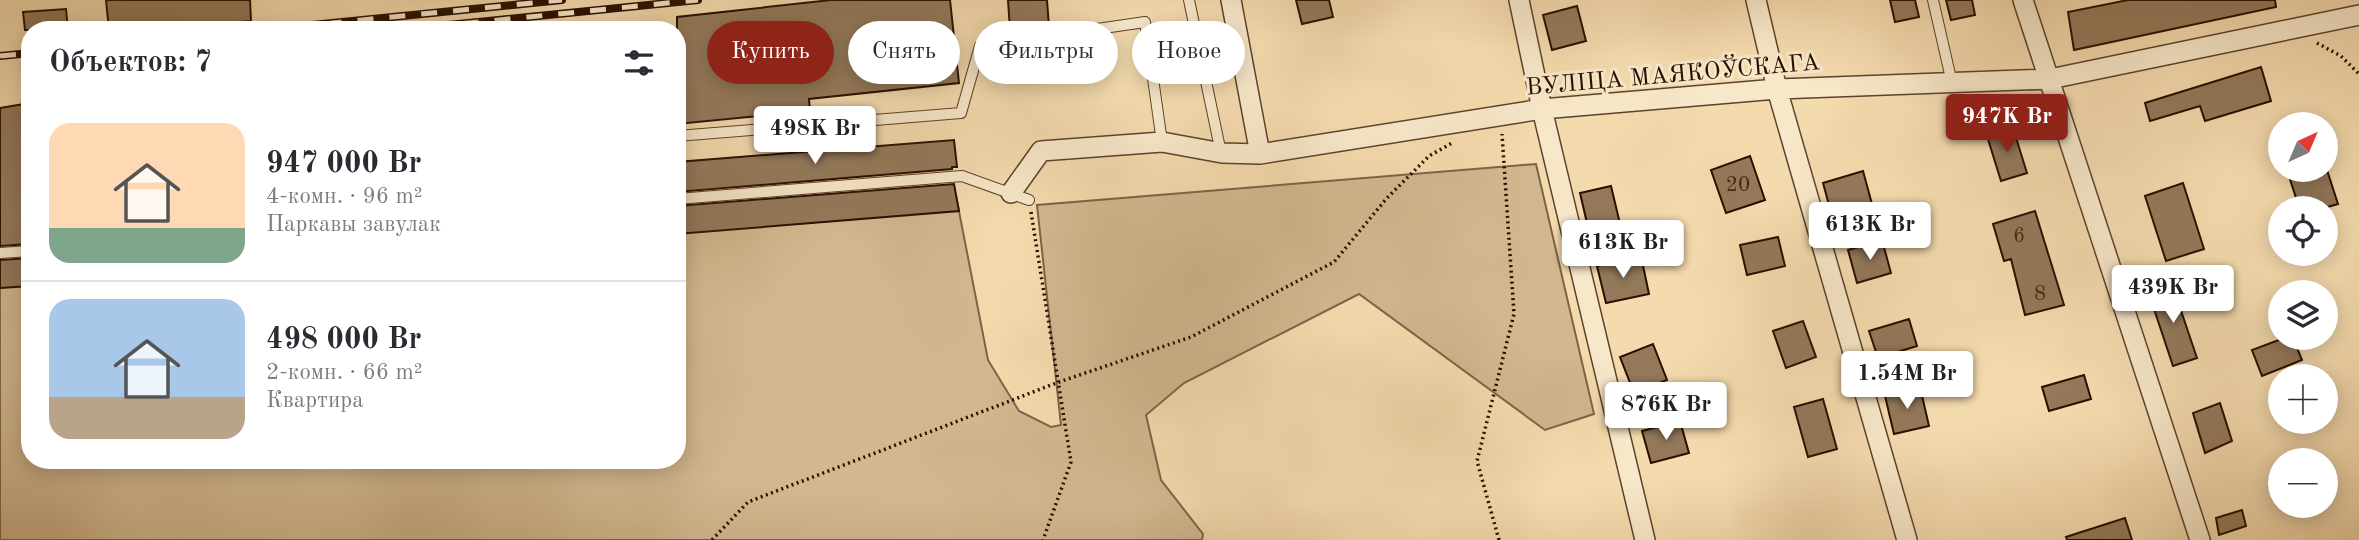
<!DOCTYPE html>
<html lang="ru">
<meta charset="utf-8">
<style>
body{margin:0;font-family:"Old Standard TT",serif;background:#f7f7f7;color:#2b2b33;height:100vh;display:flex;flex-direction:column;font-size:26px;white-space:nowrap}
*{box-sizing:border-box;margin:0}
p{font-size:23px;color:#7c7c81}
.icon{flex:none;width:38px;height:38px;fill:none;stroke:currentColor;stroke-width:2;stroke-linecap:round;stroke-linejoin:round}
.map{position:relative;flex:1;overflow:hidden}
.sheet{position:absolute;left:21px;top:21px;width:665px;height:448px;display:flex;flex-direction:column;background:#fff;border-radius:28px;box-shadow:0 4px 18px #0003}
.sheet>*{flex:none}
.guide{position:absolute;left:707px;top:21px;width:665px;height:63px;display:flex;gap:14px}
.needle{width:46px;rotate:44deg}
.buttons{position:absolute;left:2268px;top:112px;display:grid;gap:14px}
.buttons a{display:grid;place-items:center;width:70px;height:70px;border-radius:50%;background:#fff;box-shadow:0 4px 18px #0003;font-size:35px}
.price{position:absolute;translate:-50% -60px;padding:0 16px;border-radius:7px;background:#fff;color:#222;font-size:23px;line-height:46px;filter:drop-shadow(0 2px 4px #0008)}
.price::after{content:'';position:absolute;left:50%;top:42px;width:21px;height:16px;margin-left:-10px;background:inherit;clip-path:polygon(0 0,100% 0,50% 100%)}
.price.current{background:#8f2418;color:#fff}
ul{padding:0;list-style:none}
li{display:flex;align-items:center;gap:21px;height:175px;padding:0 28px}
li+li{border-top:2px solid #e1e1e2}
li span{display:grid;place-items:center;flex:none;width:196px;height:140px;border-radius:21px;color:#555}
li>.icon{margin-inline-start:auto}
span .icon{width:84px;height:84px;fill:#fffc;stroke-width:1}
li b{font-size:30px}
h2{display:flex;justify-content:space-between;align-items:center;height:84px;padding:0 28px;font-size:30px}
.tag{padding:0 24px;border-radius:32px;background:#fff;box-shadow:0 4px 18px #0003;font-size:24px;line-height:63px}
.tag.current{background:#8f2418;color:#fff}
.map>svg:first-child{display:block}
</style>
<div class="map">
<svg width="2359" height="540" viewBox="0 0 2359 540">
<rect width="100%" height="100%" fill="#f4dbae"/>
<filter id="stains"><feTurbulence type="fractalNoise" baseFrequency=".00286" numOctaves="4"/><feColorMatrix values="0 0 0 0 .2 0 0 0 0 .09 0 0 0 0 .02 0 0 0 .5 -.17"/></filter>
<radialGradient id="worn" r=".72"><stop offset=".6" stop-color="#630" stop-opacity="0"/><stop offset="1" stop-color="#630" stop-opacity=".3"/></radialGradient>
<path fill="#d1b890" stroke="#7d6448" stroke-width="2" d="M1536,164L1594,414L1545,430L1359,294L1184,383L1146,415L1161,480L1203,534L1202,540H0V279L30,276V460H677V220L956,196L988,360L1019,411L1051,427L1061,425L1037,205Z"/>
<path fill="#93795a" stroke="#290f00" stroke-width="2" d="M106,0H250L251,21L143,30H109Z
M831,0H950L959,83L809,99L810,111L677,124V17Z
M1008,0H1047L1049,27L1010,30Z
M1296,0H1329L1333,17L1302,24Z
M1890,0H1915L1919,17L1895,22Z
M1946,0H1972L1975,15L1951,20Z
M2128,0H2275L2276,7L2074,50L2068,12Z
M1577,6L1586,41L1552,50L1543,15Z
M66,9L68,30H25L23,12Z
M2261,67L2271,101L2205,121L2200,106L2150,121L2145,103Z
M30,103V244L0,246V108Z
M2013,128L2027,173L2001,181L1987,136Z
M954,140L957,167H952V169L677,192V162Z
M1750,156L1765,200L1726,213L1711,170Z
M2287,170H2327L2338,204L2324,208H2314L2312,200L2298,204Z
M1863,171L1872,204L1832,216L1823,183Z
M2183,183L2204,249L2166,261L2145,196Z
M954,184L959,211L677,234V206Z
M1611,186L1621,228L1590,236L1580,193Z
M2035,211L2064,305L2025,315L2011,259L2004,261L1993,224Z
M1778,237L1785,266L1747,275L1740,245Z
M1882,240L1891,273L1857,283L1848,250Z
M1641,256L1649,294L1606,303L1597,266Z
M30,258V286L0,288V260Z
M2172,284L2197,358L2173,366L2148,291Z
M1909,319L1917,346L1878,358L1869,331Z
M1803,321L1816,357L1786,368L1773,331Z
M2284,338H2293L2302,360L2262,376L2252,350Z
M1653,344L1667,380L1634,393L1620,357Z
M2084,375L2091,399L2049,411L2042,387Z
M1920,387L1929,426L1894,434L1885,396Z
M1823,399L1837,449L1808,457L1794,407Z
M2220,403L2232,441L2205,453L2193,413Z
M1680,421L1689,453L1651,463L1642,431Z
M2242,510L2246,526L2219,535L2216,518Z
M2125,518L2132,540H2067L2066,537Z"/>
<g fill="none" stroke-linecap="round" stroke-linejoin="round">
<defs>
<path id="lane" d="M1189,0L1221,153
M1933,0L1952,83
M677,136L961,113L980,46L1145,22L1162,142
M677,199L962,176L1029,200
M0,253L30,251"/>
<path id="street" d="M1231,0L1260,154
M1519,0L1542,109L1645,540
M1756,0L1777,89L1907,540
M2023,0L2200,540
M1011,193L1041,151L1162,142L1222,153L1260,154L1542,109L1777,89L2050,79L2359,15"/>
</defs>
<use href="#lane" stroke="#5c422c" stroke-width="12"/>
<use href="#street" stroke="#5c422c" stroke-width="22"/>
<path stroke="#290f00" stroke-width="3.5" stroke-dasharray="2 3.5" stroke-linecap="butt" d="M2317,43L2341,56L2359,74
M1031,212L1071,462L1043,540
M712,540L748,502L1059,382L1191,337L1334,262L1387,198L1429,156L1452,143
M1499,540L1477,461L1514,314L1502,134"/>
<use href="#lane" stroke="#f8e8ca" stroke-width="10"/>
<use href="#street" stroke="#f8e8ca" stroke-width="19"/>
<defs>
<path id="rail" d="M262,30L562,0
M399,30L698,0
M0,56L30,53"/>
</defs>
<use href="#rail" stroke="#290f00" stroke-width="8"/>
<use href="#rail" stroke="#f8e8ca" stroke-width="5" stroke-dasharray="16" stroke-linecap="butt"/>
</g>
<g text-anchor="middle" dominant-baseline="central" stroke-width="6" stroke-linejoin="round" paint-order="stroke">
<g font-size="21" fill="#442a16">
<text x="1738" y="185">20</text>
<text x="2019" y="236">6</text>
<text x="2040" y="294">8</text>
</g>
<g font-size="24" fill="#290f00" stroke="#f8e8ca">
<text transform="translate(1673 76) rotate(-5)">ВУЛІЦА МАЯКОЎСКАГА</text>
</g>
</g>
<rect width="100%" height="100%" filter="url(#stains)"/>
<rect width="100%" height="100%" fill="url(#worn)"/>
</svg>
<div class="buttons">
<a><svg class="needle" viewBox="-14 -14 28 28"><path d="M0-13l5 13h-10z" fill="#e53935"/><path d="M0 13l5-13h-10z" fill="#7c7c81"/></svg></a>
<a><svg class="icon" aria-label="locate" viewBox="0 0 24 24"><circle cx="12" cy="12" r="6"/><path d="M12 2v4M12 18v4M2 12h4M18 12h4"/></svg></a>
<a><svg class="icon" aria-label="layers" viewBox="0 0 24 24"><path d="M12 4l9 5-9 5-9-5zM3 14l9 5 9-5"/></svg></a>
<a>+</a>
<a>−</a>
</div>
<b class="price current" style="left:2007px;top:154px">947K Br</b>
<b class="price" style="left:815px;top:166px">498K Br</b>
<b class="price" style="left:1870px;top:262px">613K Br</b>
<b class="price" style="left:1623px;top:280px">613K Br</b>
<b class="price" style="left:2173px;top:325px">439K Br</b>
<b class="price" style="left:1907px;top:411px">1.54M Br</b>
<b class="price" style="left:1666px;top:442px">876K Br</b>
<div class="guide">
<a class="tag current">Купить</a>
<a class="tag">Снять</a>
<a class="tag">Фильтры</a>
<a class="tag">Новое</a>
</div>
<section class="sheet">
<h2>Объектов: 7<svg class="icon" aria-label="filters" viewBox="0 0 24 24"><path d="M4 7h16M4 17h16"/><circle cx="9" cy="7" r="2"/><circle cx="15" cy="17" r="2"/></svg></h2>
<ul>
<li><span style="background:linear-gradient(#ffd9b3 75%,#7fa58c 0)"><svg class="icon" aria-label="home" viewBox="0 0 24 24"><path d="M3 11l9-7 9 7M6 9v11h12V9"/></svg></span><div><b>947 000 Br</b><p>4-комн. · 96 m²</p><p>Паркавы завулак</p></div></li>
<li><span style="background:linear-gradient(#a9c7e8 70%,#b9a48a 0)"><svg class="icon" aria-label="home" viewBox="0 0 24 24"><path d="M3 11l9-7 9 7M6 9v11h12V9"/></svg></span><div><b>498 000 Br</b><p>2-комн. · 66 m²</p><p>Квартира</p></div></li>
</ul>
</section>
</div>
